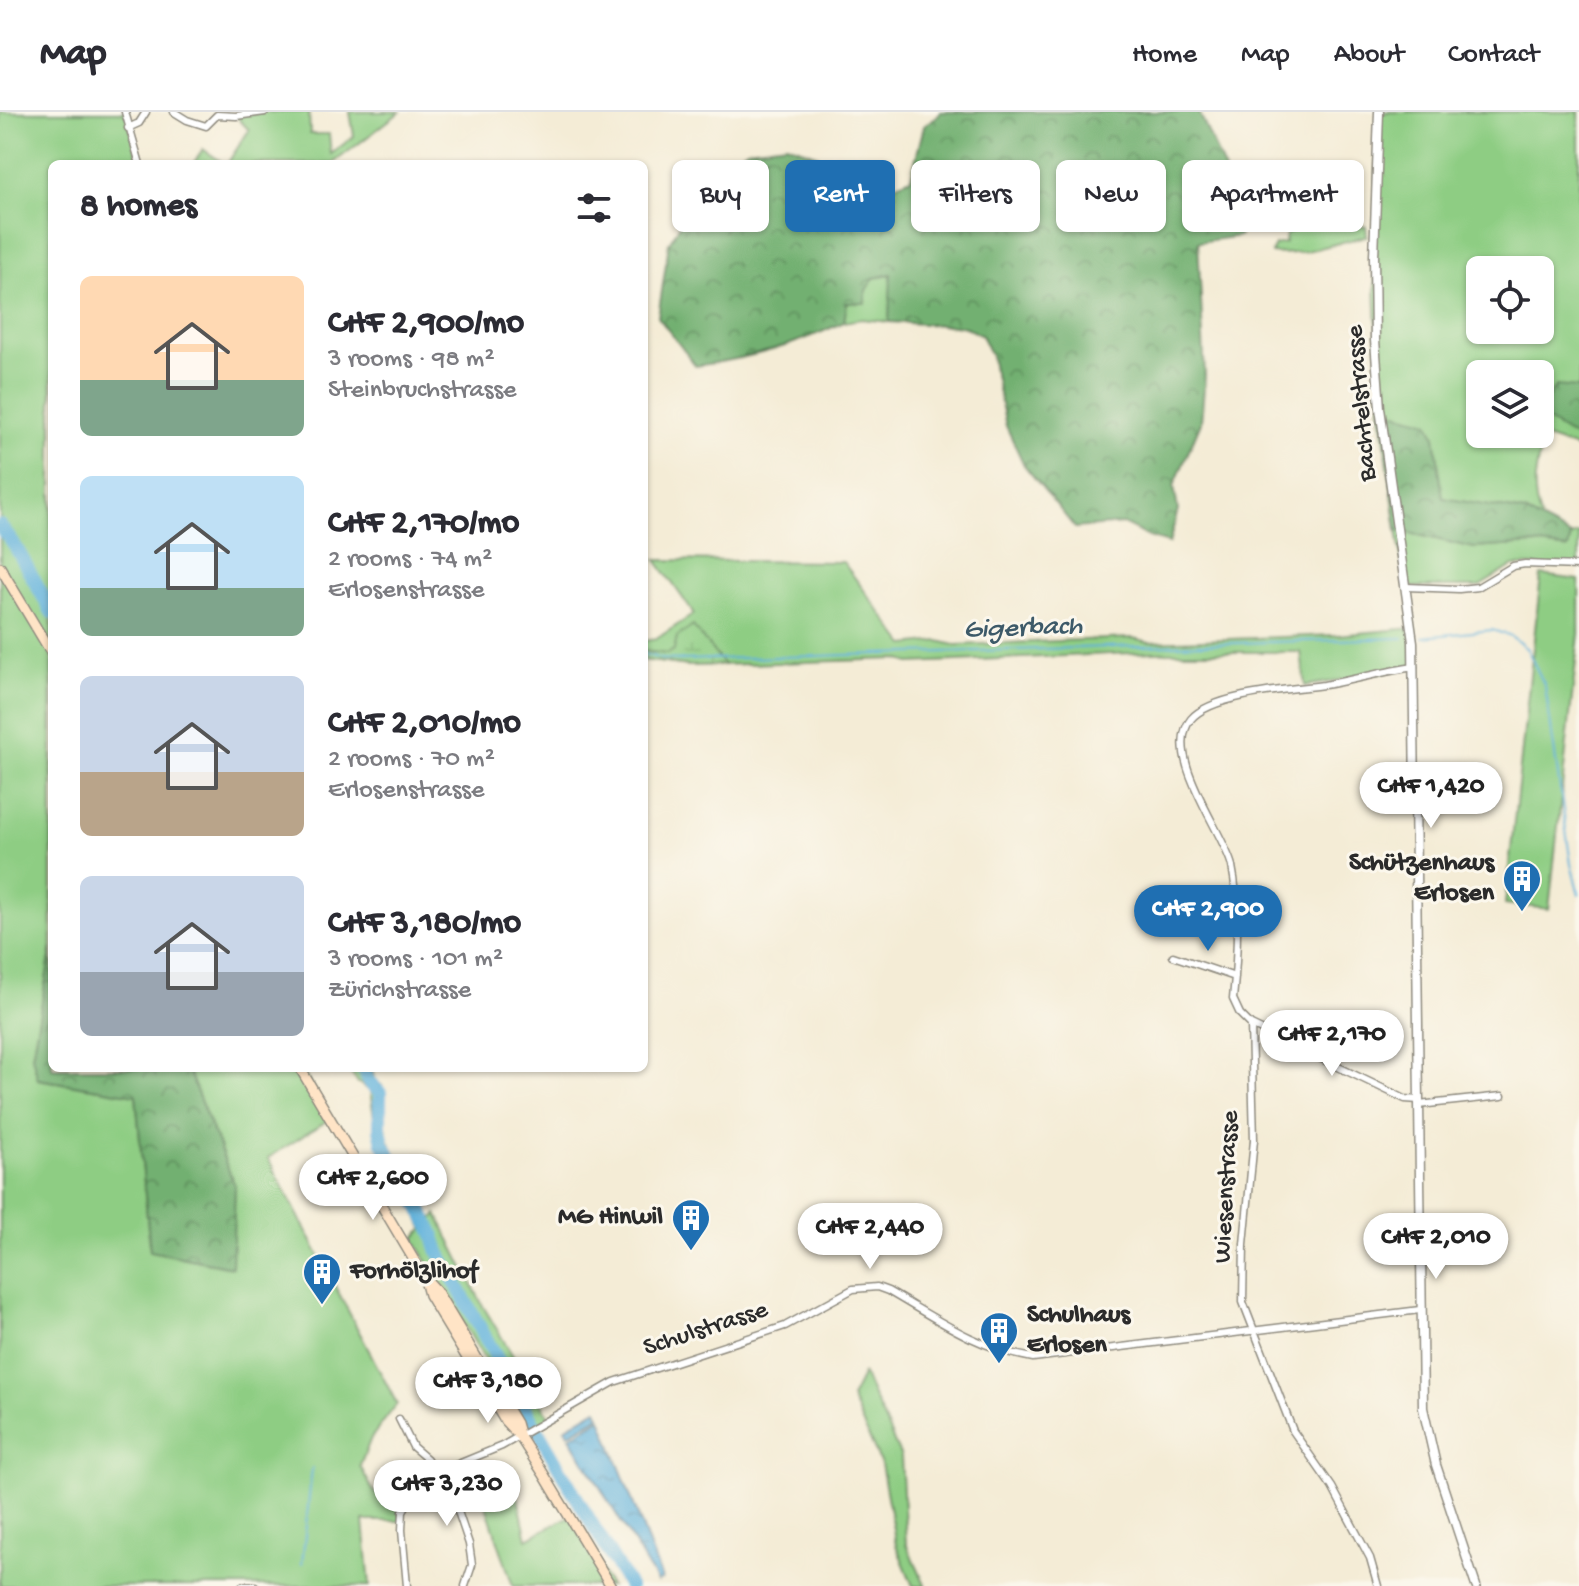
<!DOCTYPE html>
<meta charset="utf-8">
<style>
body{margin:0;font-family:"Gochi Hand",sans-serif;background:#f2f2f3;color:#2b2b33;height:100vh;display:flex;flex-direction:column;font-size:30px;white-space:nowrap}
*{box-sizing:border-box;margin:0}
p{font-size:26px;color:#7c7c81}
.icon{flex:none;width:44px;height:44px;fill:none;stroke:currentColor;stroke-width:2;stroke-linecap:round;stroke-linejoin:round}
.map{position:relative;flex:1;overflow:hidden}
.details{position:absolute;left:48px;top:48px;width:600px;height:912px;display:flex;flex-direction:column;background:#fff;border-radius:12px;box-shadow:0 2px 6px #0004}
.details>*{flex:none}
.top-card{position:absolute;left:672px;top:48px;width:760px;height:72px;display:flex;gap:16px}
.controls{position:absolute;left:1466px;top:144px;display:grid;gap:16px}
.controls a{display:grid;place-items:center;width:88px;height:88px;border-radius:12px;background:#fff;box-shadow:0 2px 6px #0004;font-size:40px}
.price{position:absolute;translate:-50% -68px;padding:0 18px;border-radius:28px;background:#fff;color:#222;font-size:26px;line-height:52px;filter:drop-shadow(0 2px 4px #0008)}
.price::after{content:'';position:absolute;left:50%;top:48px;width:24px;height:18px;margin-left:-12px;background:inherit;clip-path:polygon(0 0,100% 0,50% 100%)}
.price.on{background:#1f6fb2;color:#fff}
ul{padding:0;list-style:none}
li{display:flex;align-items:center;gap:24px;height:200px;padding:0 32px}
li span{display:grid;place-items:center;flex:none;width:224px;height:160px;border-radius:12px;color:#555}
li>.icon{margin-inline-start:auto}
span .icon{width:96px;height:96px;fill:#fffc;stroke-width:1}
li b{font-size:34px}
h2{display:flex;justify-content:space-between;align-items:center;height:96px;padding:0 32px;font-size:34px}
.pill{padding:0 28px;border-radius:12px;background:#fff;box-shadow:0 2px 6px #0004;font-size:28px;line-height:72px}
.pill.on{background:#1f6fb2;color:#fff}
header{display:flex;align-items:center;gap:48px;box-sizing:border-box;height:112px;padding:0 40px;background:#fff;border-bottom:2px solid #e1e1e2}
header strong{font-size:38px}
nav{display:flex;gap:44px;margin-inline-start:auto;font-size:28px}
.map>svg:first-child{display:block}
</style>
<header>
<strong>Map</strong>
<nav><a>Home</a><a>Map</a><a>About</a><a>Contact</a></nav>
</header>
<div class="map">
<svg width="1579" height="1474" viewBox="0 0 1579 1474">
<defs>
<pattern id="forest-crowns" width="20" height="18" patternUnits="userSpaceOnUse" patternTransform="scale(2)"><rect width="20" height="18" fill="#72b071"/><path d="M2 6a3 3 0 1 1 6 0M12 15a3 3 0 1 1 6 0" fill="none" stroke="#5e8f5d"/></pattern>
<pattern id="wetland-marsh" width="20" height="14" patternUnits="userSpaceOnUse" patternTransform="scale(2)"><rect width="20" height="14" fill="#8ecd83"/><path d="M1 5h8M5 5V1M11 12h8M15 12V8" fill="none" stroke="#7bb071"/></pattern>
<pattern id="water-ripples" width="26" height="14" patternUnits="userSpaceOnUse" patternTransform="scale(2)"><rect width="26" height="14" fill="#5fb1db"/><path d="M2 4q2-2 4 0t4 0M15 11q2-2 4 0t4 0" fill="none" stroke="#4f90b2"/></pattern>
</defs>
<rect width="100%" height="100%" fill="#fbf7ec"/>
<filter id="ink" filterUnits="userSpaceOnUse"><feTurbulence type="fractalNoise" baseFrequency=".0125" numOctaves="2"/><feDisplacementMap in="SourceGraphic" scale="16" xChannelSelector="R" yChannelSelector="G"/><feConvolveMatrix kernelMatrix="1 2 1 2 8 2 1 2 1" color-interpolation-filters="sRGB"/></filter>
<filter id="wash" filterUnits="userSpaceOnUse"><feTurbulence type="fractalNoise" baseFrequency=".006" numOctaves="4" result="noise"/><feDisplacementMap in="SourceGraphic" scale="32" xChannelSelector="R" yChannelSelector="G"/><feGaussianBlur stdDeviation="1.8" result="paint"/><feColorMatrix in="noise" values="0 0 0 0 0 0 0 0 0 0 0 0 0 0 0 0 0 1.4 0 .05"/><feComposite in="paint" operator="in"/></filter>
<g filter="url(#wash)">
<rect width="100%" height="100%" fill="#f4ecd6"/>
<path fill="#8ecd83" stroke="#5c7c57" stroke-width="2" fill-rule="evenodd" d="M0,0H125L140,52H52V835L32,944L38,967L136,983L150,1139L231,1155L235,1074L187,956H301L330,1007L268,1046L397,1292L371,1326L360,1354L374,1380L401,1399V1409H364L370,1474H0Z
M265,0H309L310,22H329L331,42L354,24L350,0H400L332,52H227L249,18L236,4Z
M1379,0H1579V337L1543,325C1536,357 1529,378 1542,409L1525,400L1442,386L1435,324L1380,296L1374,145ZM1480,158H1540V218H1480ZM1480,262H1540V322H1480Z
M203,37L225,52H193Z
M1308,113L1366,114L1367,124C1337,130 1301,145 1271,141L1275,133L1285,131L1286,122Z
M892,162L889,210L861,207L844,210L846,191L866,178L874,166Z
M1397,418L1474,436L1534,432L1568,437L1571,424L1579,422V454H1513L1478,475H1406Z
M656,448L843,450L905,533L939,529L955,533L1133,526L1150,530L1337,523L1412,516L1414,555L1305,574L1301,540H1155L910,551L897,547L689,554L644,548V529L656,527L694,502Z
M1541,463L1579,468V521L1549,797L1505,792Z
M437,1102L483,1194L550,1306L527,1320L414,1127Z
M863,1262L901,1345L906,1432L926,1474H913L896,1433L881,1352L851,1286Z
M514,1367L527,1427L570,1404L610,1474H513L480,1376Z"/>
<path fill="url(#forest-crowns)" stroke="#4e6e4e" stroke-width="2" d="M941,0H1199L1225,59L1240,124L1198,130L1205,264L1201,310L1174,374L1178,398L1169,431L1149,425L1123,412L1075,416L1024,353L1006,314L991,244L981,223L963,214L889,210L891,162L874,166L866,178L865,191H847L844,210C791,235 755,245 696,254L658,205L669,131L706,68L747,37L787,32L815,42L845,63L892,74L911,66L924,14Z
M1556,274L1579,276V328L1546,308V288Z
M1380,296L1429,310L1435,324L1443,386L1525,400L1571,424L1568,437L1534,432L1474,436L1397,418Z
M52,835V956H187L235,1074L232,1155L150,1139L136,983L38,967L32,944Z"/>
<path fill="url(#wetland-marsh)" stroke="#5c7c57" stroke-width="2" d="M693,514L724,553L689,554L644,548V539L667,542L674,538L677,525Z
M347,956H372L374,967L382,974L387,1024L401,1056L420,1083L430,1108L423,1116L415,1098L378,1032L370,979L357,970Z"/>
<path fill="url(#water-ripples)" stroke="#456e83" stroke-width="2" d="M597,1297L600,1304L568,1322L565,1316Z
M601,1306L662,1467L657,1470L570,1325Z"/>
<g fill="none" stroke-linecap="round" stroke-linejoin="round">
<path stroke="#5fb1db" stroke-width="2" d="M1423,525L1492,518L1511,524L1527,537L1545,574L1571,752L1579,783
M644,542L661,547L681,548L1403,526
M302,1452L312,1356"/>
<path stroke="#5fb1db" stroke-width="14" d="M0,414L15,434L52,500
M363,956L368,969L380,981V1017L383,1031L403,1070L414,1084L433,1121L439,1140C499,1253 563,1364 629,1474"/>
</g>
</g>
<g filter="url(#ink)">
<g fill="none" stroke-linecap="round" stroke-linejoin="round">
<defs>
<path id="minor" d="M125,0L140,52
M174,0L187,8L206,14L217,3L236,4L265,0
M128,16L139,11L146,0
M1406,475L1459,477L1478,475L1513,454L1525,452L1579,454
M1173,844L1235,865
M1251,913L1405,987L1419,988
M1419,993L1502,984
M399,1307L413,1335L427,1347L434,1362
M444,1358L469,1432L472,1453L465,1474
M242,1474H255
M407,1474L402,1418L403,1399L418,1373L434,1362L502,1334L614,1270L785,1214L853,1177L877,1175L888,1179C935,1206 978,1237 1033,1246L1420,1198
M1378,1474L1370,1446L1332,1375L1293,1319L1243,1190L1244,1132L1254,1028L1251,913L1240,902L1233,887C1237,847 1240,793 1232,754C1223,718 1162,643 1191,607C1212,582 1292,577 1324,573C1354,568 1384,559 1414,555"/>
<path id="tertiary" d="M1379,0L1374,145L1375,228L1380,296L1413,530L1423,1296L1436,1353L1476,1474"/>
<path id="secondary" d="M0,455L52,542
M300,956L424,1165L436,1178L516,1311L520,1325
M425,1168L429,1183L505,1309L520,1325L543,1361L611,1474"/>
</defs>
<use href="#minor" stroke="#908c80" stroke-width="9"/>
<use href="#tertiary" stroke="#908c80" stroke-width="11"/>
<use href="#secondary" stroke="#908c80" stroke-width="12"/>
<use href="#minor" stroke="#fff" stroke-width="6"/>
<use href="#tertiary" stroke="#fff" stroke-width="8"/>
<use href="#secondary" stroke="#ffe4c6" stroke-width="9"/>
</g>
</g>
<defs>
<symbol id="building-pin" viewBox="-11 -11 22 30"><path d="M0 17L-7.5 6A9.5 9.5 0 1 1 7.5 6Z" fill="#1f6fb2" stroke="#fbf7ec"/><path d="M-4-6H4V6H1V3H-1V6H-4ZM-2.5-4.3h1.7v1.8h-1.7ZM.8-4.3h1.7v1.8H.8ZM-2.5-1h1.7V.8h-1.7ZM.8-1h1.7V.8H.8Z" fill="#fff"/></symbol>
</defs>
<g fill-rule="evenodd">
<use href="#building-pin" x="1500" y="745" width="44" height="60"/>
<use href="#building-pin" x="669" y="1084" width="44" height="60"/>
<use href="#building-pin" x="300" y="1138" width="44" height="60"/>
<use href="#building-pin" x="977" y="1197" width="44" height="60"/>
</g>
<g text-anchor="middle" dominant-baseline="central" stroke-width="6" stroke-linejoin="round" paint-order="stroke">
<g font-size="26" fill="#2b2b2b" stroke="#fbf7ec">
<text transform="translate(1363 291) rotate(-95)">Bachtelstrasse</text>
<text transform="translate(1228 1075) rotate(-87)">Wiesenstrasse</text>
<text transform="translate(706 1218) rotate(-18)">Schulstrasse</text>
</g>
<g font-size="26" font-weight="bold" fill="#2b2b2b" stroke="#fbf7ec" text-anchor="end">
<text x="1494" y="752">Schützenhaus<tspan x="1494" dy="30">Erlosen</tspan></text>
<text x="663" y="1106">MG Hinwil</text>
<text x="350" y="1160" text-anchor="start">Forhölzlihof</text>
<text x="1027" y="1204" text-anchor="start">Schulhaus<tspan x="1027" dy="30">Erlosen</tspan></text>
</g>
<g font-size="28" font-style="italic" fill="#3d5a69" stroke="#fbf7ec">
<text transform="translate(1023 517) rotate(-2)">Gigerbach</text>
</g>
</g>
</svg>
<div class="controls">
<a><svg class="icon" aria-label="locate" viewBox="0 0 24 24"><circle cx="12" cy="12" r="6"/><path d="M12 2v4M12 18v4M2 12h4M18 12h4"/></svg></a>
<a><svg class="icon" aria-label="layers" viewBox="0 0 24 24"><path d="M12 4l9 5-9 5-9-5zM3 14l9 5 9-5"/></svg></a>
</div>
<b class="price" style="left:1431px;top:718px">CHF 1,420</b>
<b class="price on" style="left:1208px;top:841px">CHF 2,900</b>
<b class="price" style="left:1332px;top:966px">CHF 2,170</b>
<b class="price" style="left:373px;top:1110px">CHF 2,600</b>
<b class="price" style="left:870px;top:1159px">CHF 2,440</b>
<b class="price" style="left:1436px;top:1169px">CHF 2,010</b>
<b class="price" style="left:488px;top:1313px">CHF 3,180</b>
<b class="price" style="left:447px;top:1416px">CHF 3,230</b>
<div class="top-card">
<a class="pill">Buy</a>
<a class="pill on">Rent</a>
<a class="pill">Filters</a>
<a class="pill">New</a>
<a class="pill">Apartment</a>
</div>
<section class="details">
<h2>8 homes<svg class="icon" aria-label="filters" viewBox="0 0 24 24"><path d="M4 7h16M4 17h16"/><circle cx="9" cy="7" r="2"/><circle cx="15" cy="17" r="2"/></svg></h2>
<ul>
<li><span style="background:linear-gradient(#ffd9b3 65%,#7fa58c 0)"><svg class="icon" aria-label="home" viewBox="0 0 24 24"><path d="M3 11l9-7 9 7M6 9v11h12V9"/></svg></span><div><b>CHF 2,900/mo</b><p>3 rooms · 98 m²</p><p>Steinbruchstrasse</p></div></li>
<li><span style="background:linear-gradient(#bfe0f5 70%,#7fa58c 0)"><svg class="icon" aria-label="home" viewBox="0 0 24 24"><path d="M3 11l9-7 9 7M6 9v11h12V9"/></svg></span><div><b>CHF 2,170/mo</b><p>2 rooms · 74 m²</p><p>Erlosenstrasse</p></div></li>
<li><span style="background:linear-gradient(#c9d6e8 60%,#b9a48a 0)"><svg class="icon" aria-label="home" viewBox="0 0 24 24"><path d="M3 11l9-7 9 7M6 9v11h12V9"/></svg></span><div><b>CHF 2,010/mo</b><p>2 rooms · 70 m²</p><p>Erlosenstrasse</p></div></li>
<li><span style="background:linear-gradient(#c9d6e8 60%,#9aa5b1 0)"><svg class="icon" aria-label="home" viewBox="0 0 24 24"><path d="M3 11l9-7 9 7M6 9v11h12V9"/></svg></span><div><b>CHF 3,180/mo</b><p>3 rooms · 101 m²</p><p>Zürichstrasse</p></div></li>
</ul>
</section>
</div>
